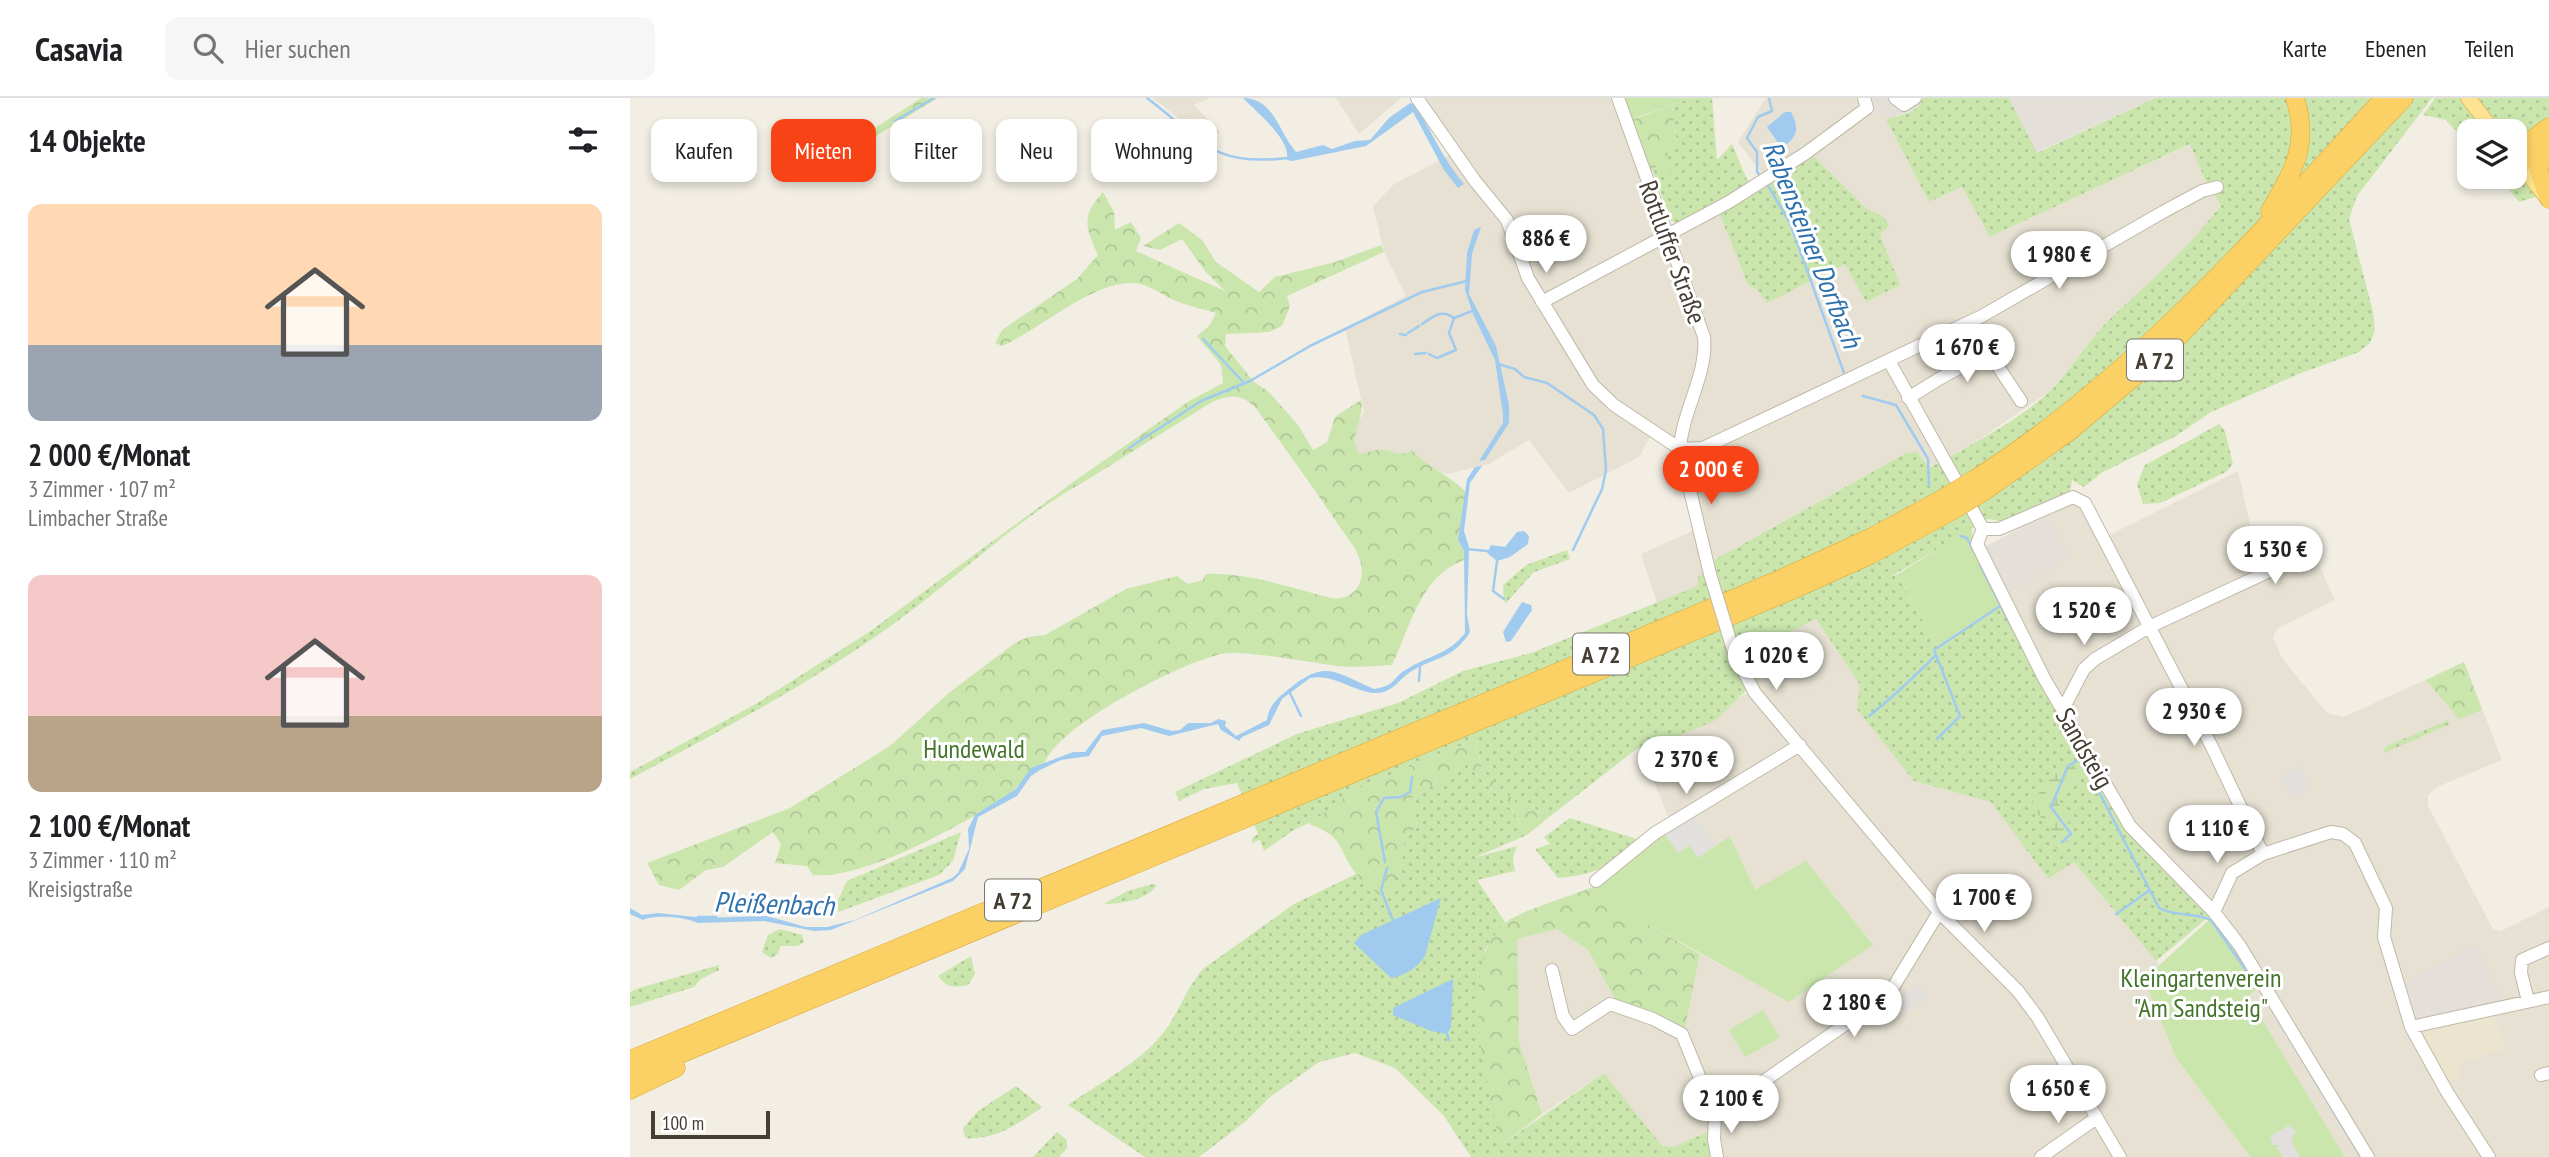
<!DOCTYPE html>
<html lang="de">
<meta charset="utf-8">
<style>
body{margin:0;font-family:"PT Sans Narrow",sans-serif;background:#f6f6f6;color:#202124;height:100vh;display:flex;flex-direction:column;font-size:26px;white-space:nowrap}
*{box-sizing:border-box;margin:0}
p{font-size:23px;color:#757577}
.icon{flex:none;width:38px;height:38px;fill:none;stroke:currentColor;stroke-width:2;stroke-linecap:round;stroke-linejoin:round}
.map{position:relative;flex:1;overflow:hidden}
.panel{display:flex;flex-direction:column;background:#fff;width:630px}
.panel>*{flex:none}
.guide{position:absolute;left:21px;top:21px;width:665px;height:63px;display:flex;gap:14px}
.tools{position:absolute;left:1827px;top:21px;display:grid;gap:14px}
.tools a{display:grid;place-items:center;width:70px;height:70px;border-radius:14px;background:#fff;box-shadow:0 4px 10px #0003;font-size:35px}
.scale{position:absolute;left:21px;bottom:18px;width:119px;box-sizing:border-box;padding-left:7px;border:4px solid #443e34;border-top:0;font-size:19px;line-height:24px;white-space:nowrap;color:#443e34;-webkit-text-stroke:5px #fff;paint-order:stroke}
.price{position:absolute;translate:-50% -60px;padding:0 16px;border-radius:24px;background:#fff;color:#222;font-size:23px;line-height:46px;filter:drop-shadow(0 2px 4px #0008)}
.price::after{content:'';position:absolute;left:50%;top:42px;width:21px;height:16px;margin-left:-10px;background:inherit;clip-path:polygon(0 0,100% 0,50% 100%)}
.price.selected{background:#f74316;color:#fff}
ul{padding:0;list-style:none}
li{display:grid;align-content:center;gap:14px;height:371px;padding:0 28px}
li span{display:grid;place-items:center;height:217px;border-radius:14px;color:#555}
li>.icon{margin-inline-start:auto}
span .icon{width:126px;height:126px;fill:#fffc;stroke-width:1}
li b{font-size:30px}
h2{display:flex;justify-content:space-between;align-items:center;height:84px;padding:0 28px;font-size:30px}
.chip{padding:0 24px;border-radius:14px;background:#fff;box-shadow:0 4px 10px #0003;font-size:24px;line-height:63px}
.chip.selected{background:#f74316;color:#fff}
header{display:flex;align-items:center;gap:42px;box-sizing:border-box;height:98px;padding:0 35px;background:#fff;border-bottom:2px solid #e0e0e0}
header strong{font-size:33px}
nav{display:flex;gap:38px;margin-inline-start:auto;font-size:24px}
.search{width:490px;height:63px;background:#f6f6f6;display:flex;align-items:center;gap:18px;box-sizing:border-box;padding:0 24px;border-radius:14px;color:#757577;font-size:26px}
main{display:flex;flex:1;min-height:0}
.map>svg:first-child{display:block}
</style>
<header>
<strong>Casavia</strong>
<div class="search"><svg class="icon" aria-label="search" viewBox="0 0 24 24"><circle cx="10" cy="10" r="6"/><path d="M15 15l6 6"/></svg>Hier suchen</div>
<nav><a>Karte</a><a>Ebenen</a><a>Teilen</a></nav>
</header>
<main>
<section class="panel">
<h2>14 Objekte<svg class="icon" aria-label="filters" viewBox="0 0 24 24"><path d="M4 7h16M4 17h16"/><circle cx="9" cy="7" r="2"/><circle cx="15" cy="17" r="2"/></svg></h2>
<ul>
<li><span style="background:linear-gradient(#ffd9b3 65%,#9aa5b1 0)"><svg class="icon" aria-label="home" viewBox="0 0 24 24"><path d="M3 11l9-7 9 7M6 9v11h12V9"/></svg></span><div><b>2 000 €/Monat</b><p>3 Zimmer · 107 m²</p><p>Limbacher Straße</p></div></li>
<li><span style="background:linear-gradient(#f6c9c9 65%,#b9a48a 0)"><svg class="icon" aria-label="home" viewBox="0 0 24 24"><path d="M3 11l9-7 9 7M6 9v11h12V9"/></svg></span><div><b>2 100 €/Monat</b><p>3 Zimmer · 110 m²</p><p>Kreisigstraße</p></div></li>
</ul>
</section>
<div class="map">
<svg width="1919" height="1059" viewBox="0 0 1919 1059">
<defs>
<pattern id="grass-dots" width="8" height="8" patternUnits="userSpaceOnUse" patternTransform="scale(1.75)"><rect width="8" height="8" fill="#cae6ad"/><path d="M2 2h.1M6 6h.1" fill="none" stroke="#afc695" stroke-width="1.8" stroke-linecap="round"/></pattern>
<pattern id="forest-crowns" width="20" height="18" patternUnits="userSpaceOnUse" patternTransform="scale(1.75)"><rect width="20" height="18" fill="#cae6ad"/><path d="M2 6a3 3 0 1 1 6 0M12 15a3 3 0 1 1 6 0" fill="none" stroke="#afc695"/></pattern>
<pattern id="wetland-marsh" width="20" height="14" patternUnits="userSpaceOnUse" patternTransform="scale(1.75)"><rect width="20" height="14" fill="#cae6ad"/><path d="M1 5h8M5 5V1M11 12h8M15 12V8" fill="none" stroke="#afc695"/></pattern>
</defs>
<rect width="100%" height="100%" fill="#f2eee4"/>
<path fill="#e6e1d2" d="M523,0H580L564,7L590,34L579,44Z
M706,0H771L729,36Z
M784,0H986L1037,139L1090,117L1118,187L1164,192L1215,166L1270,187L1250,136L1254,119L1236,110L1184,58L1140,86L1108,44L1136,0H1231L1233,8L1256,21L1299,104L1332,89L1360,139L1561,46L1576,84L1591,106L1566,140L1519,189L1482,219L1419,294L1401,306L1346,344L1298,370L1276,355L1101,452L1068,488L1027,505L1011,456L1067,431L1048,351L1022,335L1009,359L939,395L899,342L859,366L817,376L802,371L782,353L772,356L751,351L729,356L726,350V328L734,314L715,230L776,198L754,154L743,108L764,86L824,55Z
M1608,373L1622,434L1632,453L1643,461L1681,450L1705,502L1647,531L1643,539L1652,560L1697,615L1714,619L1834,564L1872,662L1807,689L1798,697V708L1863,831L1871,833L1919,809V1059H1715L1618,898L1605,850L1501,732L1370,508L1416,416L1442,404L1451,408L1469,442Z
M1186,521L1230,587L1267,660L1284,683L1361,704L1418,781L1444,764L1529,866L1514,881L1546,960L1620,1059H1090L1079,1033L1044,1049L1032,1048L974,975L912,1016L889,944L886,841L927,831L958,852L986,903L1055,929L1070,856L1159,903L1125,792L1100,738L1086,747L1062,716L1042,728L1013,657L1117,595L1131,567L1129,553L1134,547Z"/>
<path fill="#e4e0d9" d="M1234,0H1293L1291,6L1281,13L1256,21L1236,9Z
M1379,0H1524L1406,55Z
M1416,416L1440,459L1375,499L1351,451Z
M1844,847L1872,903L1792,924L1783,919L1776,885Z"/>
<path fill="#ebe4ce" d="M1863,915L1876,950L1829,965L1832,979L1815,983L1790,932Z"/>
<path fill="url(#grass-dots)" d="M1061,0H1082L1087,62L1102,46L1119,86L1048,125L1041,123L1023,73L1027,67L1038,82L1036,50L1047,44L1042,7Z
M1293,0H1379L1407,55L1525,0H1802L1727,98L1719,121L1743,214L1745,233L1740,245L1729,254L1671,275L1581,314L1546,338L1473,374L1454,389L1442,382L1440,394L1374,424L1358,421L1260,479L1268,476L1306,548L1370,508L1501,732L1581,817L1526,863L1444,764L1418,781L1361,704L1284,683L1227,611L1230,587L1186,521L1134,547L1129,553L1131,578L1086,622L1027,647L1013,657L1009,649L918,720L898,705L887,706L853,674L845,642L725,692L694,718L664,732L634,753L630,742L622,745V740L628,736L607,685L574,691L549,703L545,694L667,636L768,605L833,573L901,555L1068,488V479L1086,461L1276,355L1287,354L1299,370C1334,351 1393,320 1421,292C1443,269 1460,240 1483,218C1523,181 1558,151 1591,107L1576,84L1560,46L1360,139L1332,89L1299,104L1256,21C1269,17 1289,15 1293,0Z
M1805,0H1919V95L1889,104L1869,79H1885V33H1839V47L1816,22L1793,17Z
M1184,58L1236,110L1254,119L1259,128L1250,136L1270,187L1236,204L1215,166L1137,205L1127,191L1118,187L1090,117Z
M1589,326L1595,333L1603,366L1596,374L1530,405L1513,406L1507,386L1515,367Z
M446,382L452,385C386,422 330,477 269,522C185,583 92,632 0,681V674L124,607L239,534Z
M937,452L940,461L904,474L876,505L874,503L873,487L896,467Z
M1818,622L1820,626L1754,655L1755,649Z
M836,666L883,713L897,737L843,760L887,748L883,760L885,773L847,782L875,824L855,852L871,1047L974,975L1032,1048L1044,1049L1079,1033L1084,1059H841L814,1018L765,970L725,955L689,964L640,999L616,1023L569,1059H515L438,1007C469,985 510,965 533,935C549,915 556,890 573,871L664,806L726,776L756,802L771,770L775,738L787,729L782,700Z
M940,720L1010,742C979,768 970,776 928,780L905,751L920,746L914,739Z
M331,734L323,763L309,777L208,814V802L217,783Z
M523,786L527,787C518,802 490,806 474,806L497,793Z
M150,831L172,837L174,844L168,848H150L148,856L141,860L132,854L138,837Z
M341,858L345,876L338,887C324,890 317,890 308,878Z
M89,867V872L71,881L64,889L0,909V894L9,890Z
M386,988L412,1009C387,1027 366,1042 335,1040L333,1030L348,1013Z
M427,1034L437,1042V1050L429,1059H403Z"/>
<path fill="url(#forest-crowns)" d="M291,0H308L171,84L225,43Z
M1042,7L1047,44L1036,50L1042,81L1038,82L1027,68L1020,76L999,23Z
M473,94L484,114L485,132L501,124L511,140L506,153L595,193L575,173L552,141L530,152L513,148L549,125L572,142L586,164L629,194L645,179L705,164L751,147L754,154L657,198L660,208L652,228L639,234L596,236L595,248L624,284L639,294L668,327L683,352L697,344L705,319L731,302C735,321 718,337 729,356L751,351L772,356L782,353C800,370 819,377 836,394L828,442L834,453V462C790,478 780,530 762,567C744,568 725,570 708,568C683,565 612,551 591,556C549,566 432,625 415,664C396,673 390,691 372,702C327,728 235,782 183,777L177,768L145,765L151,746L143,734L93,769L76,772L49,792L29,787L17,765L160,710L260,648L320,594L385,545L398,539L415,537L496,491L547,478L558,486L573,482L575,476C618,474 660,490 701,500C724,503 737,484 730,462C726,449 715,437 707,425C681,386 653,348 625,309C609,295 601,297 582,304L452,385L446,382L559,303L593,285L591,267L567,238L580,227L586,215C573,211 561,209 549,204C533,199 521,186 504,185C462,183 411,231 372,248L365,245L372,232L447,181L468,157C455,128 451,119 473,94Z
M1834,564L1852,612L1829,621L1796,582Z
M845,642L853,674L887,705H898L918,720L897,737L883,713L836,666L782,700L787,729L775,738L771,770L756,803C747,794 734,786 727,777C707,752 716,739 679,726L725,692Z
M963,789L1012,823L1070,856L1055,930L986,903L958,852L927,831L887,841L889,944L912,1016L870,1048C859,989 824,872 874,826C886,814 944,797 963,789Z"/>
<path fill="url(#wetland-marsh)" d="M1440,662L1448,674L1447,681L1435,687L1428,704L1444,736L1431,753L1425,750L1426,737L1402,709L1403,702C1413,691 1429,666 1440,662Z"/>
<path fill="#cae6ad" d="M986,0H1061L994,24Z
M1342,429L1343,448L1370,508L1306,548L1268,476Z
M1033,734L1049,754L1059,747L1068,759L1100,738L1125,792L1176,763L1243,847L1159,904L1012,823L963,789Z
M1581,820L1605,850L1629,889L1618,898L1715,1059H1620L1546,960L1514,881Z
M1133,912L1150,940L1115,959L1099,932Z"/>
<path fill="#e2e0dd" d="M1670,668L1680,690L1662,699L1651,677Z
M1062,716L1086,747L1068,760L1059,747L1048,755L1033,734Z
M1289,887L1297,899L1276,915L1267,902Z
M1659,1027L1666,1034L1661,1043L1670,1059H1653L1647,1050L1651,1047H1643L1640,1039Z"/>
<path fill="#a0cbef" d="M613,0C644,0 649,35 666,54L693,47L702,51L725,43L740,42L759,20L780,5L784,6C802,33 813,62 834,86L828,90L814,72L783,14L736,48L662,63L657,62C661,41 626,14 613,0Z
M1155,14H1161C1168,27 1169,36 1157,46H1149L1137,29Z
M851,129L842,156L839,196L866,248L879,307V325L855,362L849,363L873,325V316L865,262L843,216L835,192L837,155L844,132Z
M852,368L840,385L834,433L839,449L837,516L840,534C822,563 802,559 779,575C768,583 762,594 748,595C726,596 705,575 680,580L652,601L639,627L612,639L609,643L591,632L588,626L539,638L511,630L472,638L459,658L431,662L410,672L401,678L387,698L348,719L335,771L323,783L201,832L184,833L134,823L68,825C56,819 25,816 13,822L0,816V810L12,817L28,815L75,820L137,818L176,829H197L225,822L322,780L328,775L339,751L338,731L345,717L386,691L401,670L443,654H455L472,632L514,625L542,633L550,632L558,625H581L588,621L596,623L595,628L606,638L637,622C638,611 645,602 654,595C694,562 699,571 744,591C768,587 761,580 777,571C798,558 819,556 835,535L834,453L828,442L837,381L845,369Z
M894,433L899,438L898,446L880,459L867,463L857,455L861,447L875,449L887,434Z
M892,504L901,507L902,512L881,543L876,544L873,534Z
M811,800L795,858C788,870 773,878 761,880L724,845L731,837Z
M823,881L821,929L817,936L801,933L763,917V910Z"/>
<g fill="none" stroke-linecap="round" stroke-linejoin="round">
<path stroke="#a0cbef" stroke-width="2.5" d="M517,0C572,41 580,69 657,60
M265,23L304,0
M1132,79L1127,74V54L1117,40L1128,19L1142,13L1139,0
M1136,84L1160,125L1214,275
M792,226C804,218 811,211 824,220L842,213
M778,235L789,228
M770,236L776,237
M573,241L614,285
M785,256L796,255
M799,256L807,260L826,252L819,235L824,220
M868,266L885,271L894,279L917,285L964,317L973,331L976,372L972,391L943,452
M1233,298L1266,307L1298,361L1299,387
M499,350L571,303L620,283L680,248L792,194L837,183
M1331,438L1337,440L1344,454
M836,451L857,453
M867,463L863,493L874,501
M1350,467L1382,530
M789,583L790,569
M659,593L671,618
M1239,618C1263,599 1284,579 1305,558
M1438,634L1529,810C1545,819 1564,814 1581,822L1627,888
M1307,641L1330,618L1304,552L1370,508
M1432,744L1441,736L1421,709L1438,668L1452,660
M755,764L746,714L754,700L771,699L780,694L782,679
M757,770L751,792L763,822
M1486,816L1520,792
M68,819H86
M1644,915L1731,1059
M817,936L819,942"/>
<defs>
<path id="minor" d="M787,0L845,83L877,122L898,180L963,287L984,307L1050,351L1080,476
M988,0L1074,239C1078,276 1052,313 1050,351
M1265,0L1274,7L1285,0
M912,204L1099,104L1176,55L1237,10L1234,0
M1259,263L1353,431H1369L1443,399L1455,405L1582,649L1633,756L1701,734L1713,736L1725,745L1756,810L1754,839L1781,929L1817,994L1859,1059
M1278,300C1302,287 1339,255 1367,267L1391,303
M1050,351L1073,350L1352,218L1533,114L1572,93L1587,89
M1353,431L1347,446L1414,580L1500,728L1584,814L1610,848L1738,1059
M1104,555L1125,595L1309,814L1388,893L1408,920L1490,1059
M1433,611L1454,571L1465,561L1519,529L1659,464
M966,783L1025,735L1170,647
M1584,814L1602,775L1633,756
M922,872L933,918L942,931L980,906L1023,921L1052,936L1085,1017L1084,1041L1087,1059
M1898,903L1891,875L1892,862L1919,850
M1781,929L1919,899
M1911,977L1919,975
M1085,1017L1259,896L1309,814
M1411,1059L1465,1021"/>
<path id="major" d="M1838,0L1864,33
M1885,60L1916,99"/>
<path id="highway" d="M1914,48L1909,73L1919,101
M1885,54L1919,29
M1890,67L1915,48
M1640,113C1663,73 1680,47 1665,0
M1345,381C1505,279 1627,138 1754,0
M1353,394L1440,333L1538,250L1774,0
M0,962L1153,480L1242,439L1312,401
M0,977L1160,493L1240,457L1320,414
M0,992L46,970"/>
</defs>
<use href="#minor" stroke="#c0b9aa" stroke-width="14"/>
<use href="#major" stroke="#e1c163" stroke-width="16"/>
<use href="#highway" stroke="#daa636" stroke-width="19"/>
<use href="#minor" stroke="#fff" stroke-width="12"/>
<use href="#major" stroke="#fde393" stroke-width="14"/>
<use href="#highway" stroke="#fbd166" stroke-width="18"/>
<defs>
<path id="minor-bridge" d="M1080,476L1104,555"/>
<path id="highway-bridge" d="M1312,401L1345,381
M1320,414L1353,394"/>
</defs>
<use href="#minor-bridge" stroke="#c0b9aa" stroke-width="14" stroke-linecap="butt"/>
<use href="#highway-bridge" stroke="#daa636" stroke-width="19" stroke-linecap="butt"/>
<use href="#minor-bridge" stroke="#fff" stroke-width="12"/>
<use href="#highway-bridge" stroke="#fbd166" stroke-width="18"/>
</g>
<g text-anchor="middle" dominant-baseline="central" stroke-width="6" stroke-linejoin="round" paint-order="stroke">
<g fill="#fff" stroke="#7c7871" stroke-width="2">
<rect x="1497" y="241.5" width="56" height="41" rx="5"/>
<rect x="943" y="535.5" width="56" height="41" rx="5"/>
<rect x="355" y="781.5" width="56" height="41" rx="5"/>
</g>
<g font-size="24" font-weight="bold" fill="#443e34">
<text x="1525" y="262">A 72</text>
<text x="971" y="556">A 72</text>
<text x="383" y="802">A 72</text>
</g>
<g font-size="26" fill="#443e34" stroke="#fff">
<text transform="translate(1043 154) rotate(70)">Rottluffer Straße</text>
<text transform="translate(1455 650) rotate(60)">Sandsteig</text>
</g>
<g font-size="26" fill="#427429" stroke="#fff">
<text x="344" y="650">Hundewald</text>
<text x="1571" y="879">Kleingartenverein<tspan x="1571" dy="30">"Am Sandsteig"</tspan></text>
</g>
<g font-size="28" font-style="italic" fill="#3072ad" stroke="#fff">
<text transform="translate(1183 146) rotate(68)">Rabensteiner Dorfbach</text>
<text transform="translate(144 805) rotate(2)">Pleißenbach</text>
</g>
</g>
</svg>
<div class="tools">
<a><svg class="icon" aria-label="layers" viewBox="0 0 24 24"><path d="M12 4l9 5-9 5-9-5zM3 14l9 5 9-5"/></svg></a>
</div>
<div class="scale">100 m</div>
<b class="price" style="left:916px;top:177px">886 €</b>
<b class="price" style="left:1429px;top:193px">1 980 €</b>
<b class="price" style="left:1337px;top:286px">1 670 €</b>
<b class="price selected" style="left:1081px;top:408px">2 000 €</b>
<b class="price" style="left:1645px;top:488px">1 530 €</b>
<b class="price" style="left:1454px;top:549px">1 520 €</b>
<b class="price" style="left:1146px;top:594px">1 020 €</b>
<b class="price" style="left:1564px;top:650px">2 930 €</b>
<b class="price" style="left:1056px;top:698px">2 370 €</b>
<b class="price" style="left:1587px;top:767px">1 110 €</b>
<b class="price" style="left:1354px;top:836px">1 700 €</b>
<b class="price" style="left:1224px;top:941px">2 180 €</b>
<b class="price" style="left:1428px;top:1027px">1 650 €</b>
<b class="price" style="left:1101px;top:1037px">2 100 €</b>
<div class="guide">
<a class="chip">Kaufen</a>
<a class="chip selected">Mieten</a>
<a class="chip">Filter</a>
<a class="chip">Neu</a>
<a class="chip">Wohnung</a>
</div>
</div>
</main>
